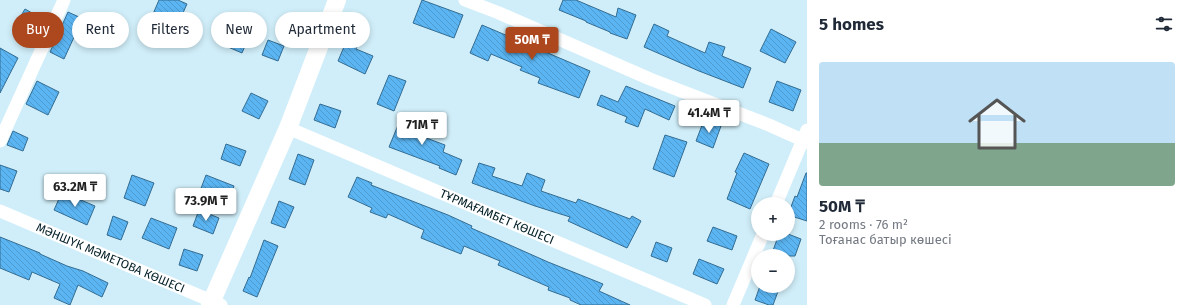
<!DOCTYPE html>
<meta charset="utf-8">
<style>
body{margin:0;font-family:"Fira Sans",sans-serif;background:#f6f6f7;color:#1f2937;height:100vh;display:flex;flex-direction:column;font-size:15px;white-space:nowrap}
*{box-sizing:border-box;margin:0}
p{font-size:13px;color:#747a83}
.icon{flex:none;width:22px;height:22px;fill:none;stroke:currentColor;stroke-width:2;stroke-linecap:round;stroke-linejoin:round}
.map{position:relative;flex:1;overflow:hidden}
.details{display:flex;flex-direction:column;background:#fff;width:380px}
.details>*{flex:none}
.banner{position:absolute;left:12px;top:12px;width:380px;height:36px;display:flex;gap:8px}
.fabs{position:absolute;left:751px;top:197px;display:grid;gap:8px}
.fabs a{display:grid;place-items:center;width:44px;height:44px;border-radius:50%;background:#fff;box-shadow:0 2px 6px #0003;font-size:20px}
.price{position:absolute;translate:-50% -34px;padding:0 9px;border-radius:4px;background:#fff;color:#222;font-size:13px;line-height:26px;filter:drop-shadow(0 1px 2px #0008)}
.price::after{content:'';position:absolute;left:50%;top:24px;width:12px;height:9px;margin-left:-6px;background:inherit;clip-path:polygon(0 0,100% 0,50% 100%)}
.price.selected{background:#ad471d;color:#fff}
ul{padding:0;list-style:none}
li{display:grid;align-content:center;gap:8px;height:212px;padding:0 12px}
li+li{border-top:1px solid #e0e1e3}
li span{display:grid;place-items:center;height:124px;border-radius:4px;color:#555}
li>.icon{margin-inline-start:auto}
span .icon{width:72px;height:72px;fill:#fffc;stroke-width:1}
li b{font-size:17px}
h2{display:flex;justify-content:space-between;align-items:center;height:48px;padding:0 12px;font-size:17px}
.tag{padding:0 14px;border-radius:18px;background:#fff;box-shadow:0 2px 6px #0003;font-size:14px;line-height:36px}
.tag.selected{background:#ad471d;color:#fff}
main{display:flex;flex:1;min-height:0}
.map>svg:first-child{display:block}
</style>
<main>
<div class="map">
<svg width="807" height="305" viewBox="0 0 807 305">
<defs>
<pattern id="building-back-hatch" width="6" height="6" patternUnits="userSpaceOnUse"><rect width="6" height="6" fill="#5bb5f2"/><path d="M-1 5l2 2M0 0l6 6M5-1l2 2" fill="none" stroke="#4d9bcf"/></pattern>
</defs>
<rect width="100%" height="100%" fill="#d0eef9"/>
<path fill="url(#building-back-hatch)" stroke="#336c92" d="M159,0H178L187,4L178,24L153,14Z
M422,0L463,15L454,38L413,23Z
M563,0H576L616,17L618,8L636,15L627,39L610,33V32L586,22V21L559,10Z
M25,9L39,17L30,32L16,24Z
M68,12L90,22L82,38L75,35L64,59L50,52Z
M230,23L251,32L242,53L221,44Z
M354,23L365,28L356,49L373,56L365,74L338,61Z
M654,24L669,31L667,36L705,53L709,42L725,47L722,56L751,68L743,88L699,71L644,47Z
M482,25L590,71L579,98L538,83L540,78L520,70L522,67L491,54L488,61L470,53Z
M771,29L796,42L785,63L760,51Z
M268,40L284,46L278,61L262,55Z
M0,48L18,58L0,93Z
M389,75L406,81L394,111L377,104Z
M37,81L59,92L48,115L26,104Z
M777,81L801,90L793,111L769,102Z
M626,86L675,106L669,120L645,109L638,127L625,122L627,117L597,105L601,95L618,102Z
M251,93L268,101L259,119L242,111Z
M320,104L341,111L335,128L314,120Z
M403,113L419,119L413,133L445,145L443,152L462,160L456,175L439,168L440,166L389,147Z
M704,120L721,126L713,148L696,141Z
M13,131L28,138L23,151L7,145Z
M665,135L687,142L674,177L653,169Z
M226,144L246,151L240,166L221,159Z
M744,153L769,164L750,209L727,199L737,173L735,172Z
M298,154L314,160L305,185L289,179Z
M479,163L495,168L492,176L522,186L527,173L545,180L541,191L576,203L578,199L630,219L632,216L641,221L627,248L568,221L570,217L535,206L472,183Z
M0,165L17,171L9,192L0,189Z
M806,173H807V221L788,215L795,196L797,197Z
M132,175L154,183L145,206L124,198Z
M206,175L234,186L228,201L200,191Z
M357,177L372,183L371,185L448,215L472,226L471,228L494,238L548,262L603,284L599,291L630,305H581L570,300V298L548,290L549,287L498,265L500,261L464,246L461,254L421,238L424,230L388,214L386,218L370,212L372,208L348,197Z
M62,192L95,206L87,225L54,210Z
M279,201L294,207L285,228L271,223Z
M199,210L219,218L213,234L193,226Z
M113,216L128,222L121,240L107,235Z
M151,218L177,228L169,249L142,238Z
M713,227L737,236L732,250L707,241Z
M779,234H788L801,239L795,256H771Z
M0,237L40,253V254L67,266L83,271L108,283L102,297L78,285L70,305L54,298L60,284L32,272L29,280L0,268Z
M264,240L278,246L257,297L243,291L249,277L250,278Z
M656,242L672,248L667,262L651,256Z
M184,249L203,255L197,271L179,265Z
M699,259L724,269L717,284L693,274Z
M760,286H780L773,305H769L755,300Z"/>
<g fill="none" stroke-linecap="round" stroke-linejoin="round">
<g stroke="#fff" stroke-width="13">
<path d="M465,0L499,13L650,79L769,125L807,142"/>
<path id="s1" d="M288,128L705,305"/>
<path d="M0,141L64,0"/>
<path d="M776,204L807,130"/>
<path id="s2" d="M0,211L221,305"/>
<path d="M733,305L763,234"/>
</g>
<path stroke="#fff" stroke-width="18" d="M210,305L288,128L337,0"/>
</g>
<g text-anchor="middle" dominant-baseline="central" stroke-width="4" stroke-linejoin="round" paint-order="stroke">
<g font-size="12" fill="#001d26" stroke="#fff">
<text stroke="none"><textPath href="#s1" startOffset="227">ТҰРМАҒАМБЕТ КӨШЕСІ</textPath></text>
<text stroke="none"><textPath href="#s2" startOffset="120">МӘНШҮК МӘМЕТОВА КӨШЕСІ</textPath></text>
</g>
</g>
</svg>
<div class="fabs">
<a>+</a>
<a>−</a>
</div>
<b class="price selected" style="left:532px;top:61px">50M ₸</b>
<b class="price" style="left:709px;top:134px">41.4M ₸</b>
<b class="price" style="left:422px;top:146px">71M ₸</b>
<b class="price" style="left:75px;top:208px">63.2M ₸</b>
<b class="price" style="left:206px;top:222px">73.9M ₸</b>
<div class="banner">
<a class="tag selected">Buy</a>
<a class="tag">Rent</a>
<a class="tag">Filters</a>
<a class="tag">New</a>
<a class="tag">Apartment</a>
</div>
</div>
<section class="details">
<h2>5 homes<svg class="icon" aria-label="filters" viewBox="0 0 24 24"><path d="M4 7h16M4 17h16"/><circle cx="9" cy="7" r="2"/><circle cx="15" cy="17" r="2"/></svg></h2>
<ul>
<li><span style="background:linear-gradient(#bfe0f5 65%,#7fa58c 0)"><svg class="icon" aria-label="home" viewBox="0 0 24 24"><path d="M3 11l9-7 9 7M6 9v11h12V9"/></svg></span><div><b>50M ₸</b><p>2 rooms · 76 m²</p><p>Тоғанас батыр көшесі</p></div></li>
</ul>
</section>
</main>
